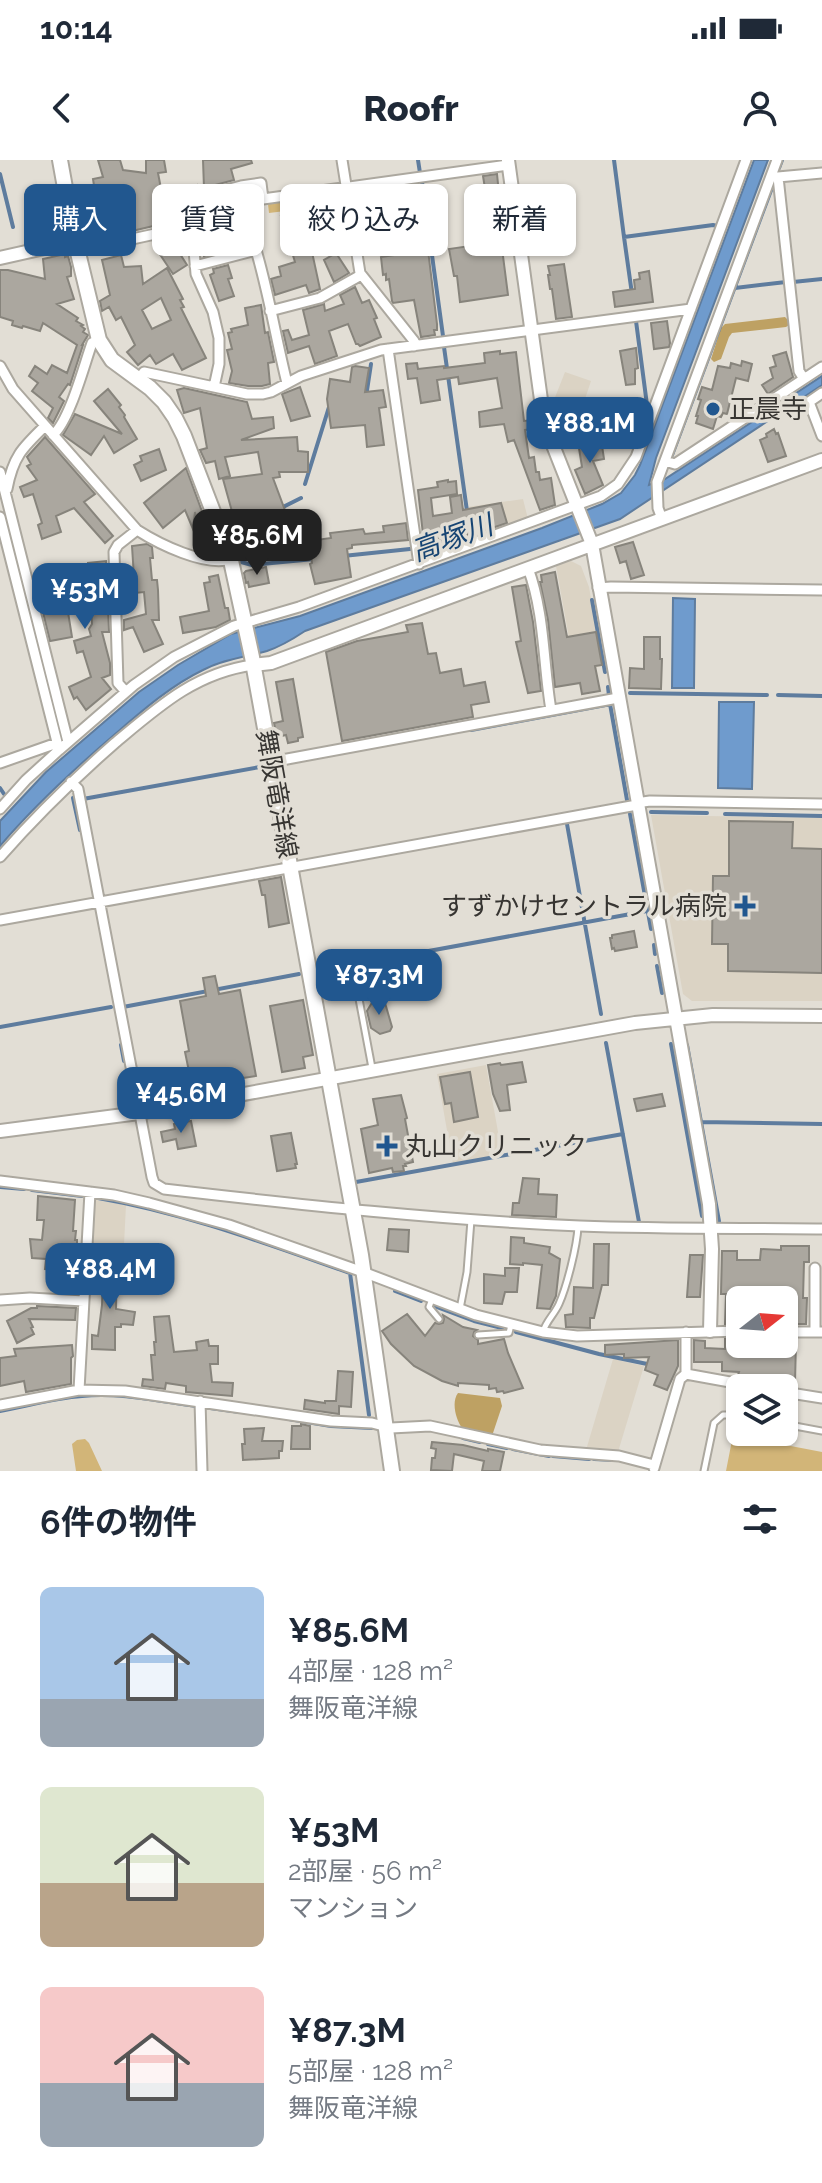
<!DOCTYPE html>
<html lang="ja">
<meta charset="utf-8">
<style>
body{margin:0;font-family:Raleway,"Noto Sans JP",sans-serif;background:#f6f6f7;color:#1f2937;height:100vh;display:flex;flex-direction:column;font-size:30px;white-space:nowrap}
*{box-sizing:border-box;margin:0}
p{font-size:26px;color:#747a83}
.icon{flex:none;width:44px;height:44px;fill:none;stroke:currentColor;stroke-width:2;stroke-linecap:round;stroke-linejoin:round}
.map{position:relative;height:1311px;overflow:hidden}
.sheet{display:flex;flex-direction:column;background:#fff;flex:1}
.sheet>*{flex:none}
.guide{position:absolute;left:24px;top:24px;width:774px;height:72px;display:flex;gap:16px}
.needle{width:52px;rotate:73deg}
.buttons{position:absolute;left:726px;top:1126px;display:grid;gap:16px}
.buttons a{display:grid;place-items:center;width:72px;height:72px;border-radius:12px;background:#fff;box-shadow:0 2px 6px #0004;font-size:40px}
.price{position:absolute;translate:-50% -68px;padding:0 18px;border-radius:16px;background:#21578f;color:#fff;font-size:26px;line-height:52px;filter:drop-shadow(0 2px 4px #0008)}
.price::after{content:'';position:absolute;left:50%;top:48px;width:24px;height:18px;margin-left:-12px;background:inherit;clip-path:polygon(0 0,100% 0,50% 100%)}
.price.on{background:#222;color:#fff}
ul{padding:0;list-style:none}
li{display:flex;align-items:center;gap:24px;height:200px;padding:0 40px}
li span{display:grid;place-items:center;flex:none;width:224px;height:160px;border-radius:12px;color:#555}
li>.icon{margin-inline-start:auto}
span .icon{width:96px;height:96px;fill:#fffc;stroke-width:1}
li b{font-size:34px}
h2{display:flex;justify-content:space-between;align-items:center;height:96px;padding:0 40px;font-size:34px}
.pill{padding:0 28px;border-radius:12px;background:#fff;box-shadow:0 2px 6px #0004;font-size:28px;line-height:72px}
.pill.on{background:#21578f;color:#fff}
.status{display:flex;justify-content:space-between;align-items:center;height:56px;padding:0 40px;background:#fff;direction:ltr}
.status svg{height:22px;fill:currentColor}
header{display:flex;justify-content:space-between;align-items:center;height:104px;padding:0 40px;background:#fff;font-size:36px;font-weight:800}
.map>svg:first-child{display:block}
</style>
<div class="status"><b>10:14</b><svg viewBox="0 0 49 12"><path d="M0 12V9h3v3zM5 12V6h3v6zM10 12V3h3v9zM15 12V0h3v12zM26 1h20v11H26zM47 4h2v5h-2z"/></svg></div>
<header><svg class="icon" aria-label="back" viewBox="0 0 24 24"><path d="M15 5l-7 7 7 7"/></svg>Roofr<svg class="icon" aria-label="person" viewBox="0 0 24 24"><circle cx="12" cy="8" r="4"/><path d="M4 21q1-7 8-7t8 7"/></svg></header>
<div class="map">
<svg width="822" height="1311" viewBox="0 0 822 1311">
<rect width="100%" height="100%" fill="#e2ded5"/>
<path fill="#dbd3c4" d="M565,212L591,221L575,269L576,277L558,280L550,250Z
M523,339L528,359L472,380L467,347Z
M571,401L581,406L589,427L603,506L575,511L556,406Z
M651,655L822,658V841H692L683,834Z
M486,905L502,994L453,1004L437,914Z
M96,1040L126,1045L123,1104L90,1102L93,1042Z
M613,1199L644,1206L618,1292L586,1290Z"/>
<path fill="#d2b578" d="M339,35L341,36L347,82L325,93L318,47L269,53L268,44Z
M733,1275L822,1292V1311H726Z
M85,1279L89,1283L102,1311H76L72,1284L77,1280Z"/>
<path fill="#bea163" d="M785,157L790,162L789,165L786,167L732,173L729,177L721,199L714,202L711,199L721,168L725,164Z
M458,1233L500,1238L502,1246L493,1273L489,1275L462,1268C456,1260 451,1242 458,1233Z"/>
<path fill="#6f9bcd" stroke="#5e7c9e" stroke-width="2" d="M754,0H768L656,298L649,325L665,319L822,216V225L620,359L305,471C293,479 282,486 267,491C246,497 224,499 203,510C170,526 142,551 114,575C73,610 35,645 0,686V661L46,612L139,532L178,505L231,474L300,456L542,368L602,344L621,333L635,315L640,305Z
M673,438L695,439L694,528H672Z
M719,542H754L752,629L718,628Z"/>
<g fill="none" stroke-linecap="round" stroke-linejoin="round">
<path stroke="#5e7c9e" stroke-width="4" d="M418,0L420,13
M614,0L624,77L713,65L717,66
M779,8L782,0
M0,14L13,67
M422,22L443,176
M624,77L632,134
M793,122L822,119
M735,128L786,122
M636,161L647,245
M444,187L467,351
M366,237L371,204
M672,295L773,25
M305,324L329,247
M279,349L301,338
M230,370L256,359
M343,396L410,389
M241,402L252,405L314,399
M592,440L605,512
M608,527L609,536
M630,533L767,535
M778,535L822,536
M610,544L627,640
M471,570L611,544
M0,628L4,634
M73,638L80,670
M83,639L260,607
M651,652L707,653
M630,654L651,769
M725,654L822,656
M567,664L601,854
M654,785L655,794
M657,806L662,833
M325,810L647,751
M123,847L299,814
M0,867L111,847
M606,883L639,1062
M671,884L702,1056
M121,885L124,901
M687,885L719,1061
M701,962L822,964
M356,1022L623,974
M0,1027L24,1029
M32,1030L82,1036
M98,1038C185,1053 267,1084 350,1113L369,1255
M395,1131L421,1141
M434,1146L474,1161L502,1168
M516,1172L599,1194L652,1205
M203,1247L240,1252
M0,1251C27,1246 54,1238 82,1236C119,1232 159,1241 196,1246
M289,1259L331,1266L372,1268
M463,1278L480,1282
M488,1284L507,1288
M513,1289L549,1296
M553,1296L589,1299
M594,1299L616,1300"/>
</g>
<path fill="#aba79f" stroke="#87847c" stroke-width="2" fill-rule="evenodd" d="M98,0H120L123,10L146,13V0H164L166,12L158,13L163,39L181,35L180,28L197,25L198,34L195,40L192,57L132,71L130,63L97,70L89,33L95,32L93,19L103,17Z
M203,0H251L252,3L231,9L234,20L204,28Z
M497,14L499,34H495L508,135L460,142L457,116H454L449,89L484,84V82H488L483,47H488L483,16Z
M417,25L421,52L405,54L404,48L381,52L378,33Z
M255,32L259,50L229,60L235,88L204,96L200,70L206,64L208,51L226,49L223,38Z
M56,38L61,64L48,66L43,41Z
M554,42L555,55L547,56L548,71H535L532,45Z
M299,51L302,60L309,57L312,67L307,69L320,129L309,133L306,125L275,135L271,119L281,116L279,107L295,102L281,56Z
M170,78L187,105L173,114L155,87L164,85V82Z
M428,90L437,164V170H434L435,175L421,177L414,140L393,143L392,141L389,119L386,120V114L383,115L381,97Z
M336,93L349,113L334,122L324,100Z
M65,94V97L68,96L71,107V116L67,117L74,139L57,144L78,158L76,161L83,165L81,166L85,169L83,172L88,175L82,185H83L70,225L68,224L59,237L64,241L53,263L48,258L53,248L32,231L38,223L29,216L35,206L47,214L52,205L67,213L77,185L43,163L40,171L23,166L22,168L12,165L13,161L0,157V110H8L45,119L43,99Z
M121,95L124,107L141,106L143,124L167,108L183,139L180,140L184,147L181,148L206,198L182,210L173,194L156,204L150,195L138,205L127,192L135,185L121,157L116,160L109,147L102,151L100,141L110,135L102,100ZM161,138L171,160L152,169L142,150Z
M564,104L572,157L556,159L552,129H550L548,115H550L548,106Z
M228,105L232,118L228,119L234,136L219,141L210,115L214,113L213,109Z
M649,111L653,142L615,147L613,132L635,129L634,120L640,119L639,113Z
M355,127L362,143L369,140L377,158L374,159L381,177L360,186L358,184H356L348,164L329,171L337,196L315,204L309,186L288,193L283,171L288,170L292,180L309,175L303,150L324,144L325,151L344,144L340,135Z
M261,145L265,173L268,172L274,202L268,203L270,224L262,226H248L229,223L232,211L227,190L232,189L228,173L232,172L231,169L248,165L245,148Z
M667,161L670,183L669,187L654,189L651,163Z
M636,188L638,208L635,209V224L626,225L620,191Z
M500,191V194L516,192L524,261L533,260L534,269L525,270L529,298L534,297L536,312H539L540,320L551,318L555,345L540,350L514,280L508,282L504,264L480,267L479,252L502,248L497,218L459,224L458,217L437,220L440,240L421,243L417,218L408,219L406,204L417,203L418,209L444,206V208L485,203L484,193Z
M786,192L793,217L768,234L762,225L773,218L770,208L776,206L773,196Z
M742,201L752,204L748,221L736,218L727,254L723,253L721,257L717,256L713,269L696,263L698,256H696L701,240L698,239L702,227L712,230L718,206L730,208L731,203L741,206Z
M355,206L369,208L365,232L383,230L386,247L379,248L384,285L367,287L365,265L331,268L327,239L330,219L350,222L352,207Z
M300,227L310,256L291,261L282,234Z
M184,228L247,242L252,259L273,257L274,268L241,280L297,277L298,291L308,292V312H279L280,317L273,318L286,353L289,374L273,376L272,365L254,368L252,359L236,366L223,319L262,314L258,292L225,297L230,316L219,319L215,301L206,303L200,290L207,288L200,248L184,253L177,230Z
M108,229L121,245L119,247L125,255L124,257L137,279L114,293L104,276L91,295L63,275L75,254L122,274L94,241Z
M774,269L776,274L778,273L786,296L768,302L760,280L767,277L766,274Z
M45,277L95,334L84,342L113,376L105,383L74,348L56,356L61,372L42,379L38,365L42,363L33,334L24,337L20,327L37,320L27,306L31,304L27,297Z
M601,279L604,299L593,301L603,325L585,334L575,310L582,307L578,282Z
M159,289L166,310L141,321L134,305L142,301L140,296Z
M186,308L207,365L199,373L195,352L193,369L185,350L163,368L144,343Z
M448,320V322L456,321L457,334L431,338L433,356L452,353L450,337L461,335L463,350L501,343L507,363L480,372L466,375V377L463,379L443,386L431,388L432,390L425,392L418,330L438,327L437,322Z
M406,363L408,380L352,385V388L347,389L351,417L315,424L310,404L312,403L309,381L331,378L330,373L363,369L365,374L384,372L383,366Z
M633,382L644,415L631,419L626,401L620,403L615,387Z
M147,384L152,387L153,398H150L152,420H157L158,430L159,460H152L163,484L144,492L133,467L124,470V460L146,454L144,432L135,433L132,386Z
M106,401L109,472H102L110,503V515L102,518L111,529L86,550L77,537L74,539L69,527L91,517L83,491L77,493L74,481L91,476L89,469L92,464L91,442L67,446L72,477L50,481L40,440L72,433L71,426L88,423V403Z
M266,407L269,423L249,427L248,422L246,423L244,413L246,411Z
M555,412L567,477L596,472L602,505L595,506L600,531L582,534L580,523L555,527L548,460L540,422H542L541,415Z
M218,415L225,448H228L230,460L216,467L183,473L180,457L209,451L204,423L210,422L209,417Z
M526,425L533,462L541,531L528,533L516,482L521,481L512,427Z
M422,463L428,494L436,493L440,513L461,509L464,526L485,522L489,542L471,545L473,557L342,581L326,492L357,481L408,472L406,465Z
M644,477H660V499H662L661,529L629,528L630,508L644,509Z
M293,519L303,577L298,578V581L288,583L286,575L277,577L274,563L283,561L276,522Z
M729,661L793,662L792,688L822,689V813L728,811V784H712L713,716H729Z
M281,717L289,763L269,767L265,735H262L259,721Z
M634,771L637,787L615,791L614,788L612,789L610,778H612V775Z
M215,816L219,834L240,830L256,916L192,926L185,892L189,891L180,841L206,836L203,818Z
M383,836L392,867L390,871L380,874L371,868L367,851L373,841Z
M303,840L313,895L303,897L305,908L282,912L270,846Z
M522,902L526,922L507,925L510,950L500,951L493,934L488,905L500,903L501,905Z
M470,912L478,957L454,962L451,943L445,944L440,917Z
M662,934L665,946L637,951L634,939Z
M401,935L407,958L405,959L413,1002L405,1004L406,1006H403L404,1011L393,1012L392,1008L369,1013L361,969L378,965L373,939Z
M191,961L196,986L178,989L176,979L163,982L161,972L175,969L174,964Z
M291,973L297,1004H295L296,1008L277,1011L271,976Z
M523,1018L539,1019L538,1034L557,1035L556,1057L512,1055L513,1043H519Z
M38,1036L75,1040L73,1071H76L75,1080H77V1133L60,1132L61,1110L45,1109L46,1099L32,1098L30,1079L42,1080L44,1060H37Z
M389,1069L409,1070L408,1092L387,1090Z
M511,1077L524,1078V1083L550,1087L549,1093L560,1099L556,1136L550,1149L537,1148L542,1105L523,1103V1105L510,1104Z
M594,1084H609L608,1125H602L594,1158H590V1168L566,1167L565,1155L573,1154L574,1127L593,1128Z
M781,1086H809V1102H804L803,1138H807L806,1164H793L794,1134H771L770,1140H740L737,1164H725L726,1134H721L722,1091H737V1100H760L761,1089L781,1090Z
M690,1095H703L700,1137H687Z
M93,1106L117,1107L116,1149L135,1152L133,1165L121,1164V1167H115V1190L92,1189V1175L98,1176L102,1145L103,1116H93Z
M505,1108H519L517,1132H505L502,1144L484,1143V1114L505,1116Z
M37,1146L76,1148L75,1160L29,1159L33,1167L31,1168L34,1174L17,1183L7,1161L31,1148H37Z
M407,1154L425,1176L435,1163L439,1164L443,1163L444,1159L443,1155L463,1167L477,1170L474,1172L473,1176L478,1180V1184L504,1179L508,1193L523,1228L504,1233L503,1231L497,1232L496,1228L489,1229V1225L458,1223V1226L442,1221L414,1206L391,1184L382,1171Z
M169,1156L174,1192L197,1190L196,1182L208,1180L209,1186H218V1204H210L212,1222L233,1223L232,1236L186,1232V1226L166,1223L165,1229L142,1226L143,1219L153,1220L151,1195H155L154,1182H156L154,1157Z
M725,1179H736L735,1184H784V1181H796L795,1223L747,1217L738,1215L739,1212L722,1211V1202H694V1180L705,1181V1188L725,1189Z
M678,1180V1206L667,1230L654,1225L658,1215L645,1210L649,1197L624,1198V1194L605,1195V1185Z
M72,1185L73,1196L71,1198V1224L26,1232L24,1221L0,1226V1198L16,1196L14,1189Z
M338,1211L353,1212L351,1247L339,1246V1254L304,1249L305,1240L325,1243V1241H336Z
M301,1264L310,1266V1289H291L292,1266H301Z
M264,1268L262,1281H283L282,1291H279V1298L243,1300L242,1284H245L244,1269Z
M432,1282L463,1285L488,1291V1289L504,1292L500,1311H482L484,1301L454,1294L452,1311L431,1310L432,1298H435L436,1289L431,1288Z"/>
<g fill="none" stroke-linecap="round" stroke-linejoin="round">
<defs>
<path id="service" d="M356,823L372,908
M432,1139L429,1147L439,1159
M460,1149L467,1112L471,1060
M543,1172C546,1161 554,1155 559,1144C567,1126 577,1086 578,1067
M478,1175L509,1173L511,1165
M784,1264L822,1271
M704,1311L714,1263L723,1255H740"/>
<path id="minor" d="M342,0L360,113L414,181V186
M774,16L778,17L822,13
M778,17L799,211L804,219
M192,66L196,114L213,152L219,178V204L214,227
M77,91L192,66L199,61L202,42L206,35L241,26L261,23L263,39L508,5
M195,106L256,90C269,134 276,179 287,223
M270,151L320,138L361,115
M388,189L419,404
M0,206L13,229L137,370C159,384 205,407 231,399
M138,220L144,212L247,234H263L271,232L301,216L381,190L691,149
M822,233L809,242L822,276
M53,275C70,260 84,205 92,183L99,180
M665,301L675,304L822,207
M0,312L68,582
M7,329C13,297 22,288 45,266
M0,357L59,590
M662,359L658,348L657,322L777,0
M528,408C545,454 543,503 551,550
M598,428L611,427L822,430
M126,532L118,523L114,392L118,385L137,370
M271,602L618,538
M0,603L57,583
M71,622L78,629L152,1017L154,1023L164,1029C302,1045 440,1060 580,1066C660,1069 741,1068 822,1069
M636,643L650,641L822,644
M0,649L26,620L59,590L134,525L174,497L234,466L299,447L601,336L618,324L636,297L746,0
M0,697C36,656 74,619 115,583C158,547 195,513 253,505
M0,760L637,645
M0,1021L114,1035L149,1043L229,1065L363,1112L476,1155L543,1172L577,1176L740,1171
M0,1140L30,1138L84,1141
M784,1172H822
M815,1172V1108
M686,1214L763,1228
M79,1230L90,1032
M784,1232L822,1238
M200,1241L202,1311
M0,1245L79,1230L125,1231L331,1261L372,1263L391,1268L430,1266L540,1290L619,1296L654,1305
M654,1308L680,1219L686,1214V1172"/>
<path id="tertiary" d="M508,0L542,247L547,270L592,384L709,1044L712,1089L710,1171
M0,98L75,81
M253,505L271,503L822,300
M0,971L139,953L635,863L713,855L822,856"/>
<path id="secondary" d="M60,0L73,72L99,180L112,200L150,228L164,242L175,258L184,276L230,396L252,497L361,1095L392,1311"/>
</defs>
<use href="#service" stroke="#aca89f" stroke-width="9"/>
<use href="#minor" stroke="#aca89f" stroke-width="13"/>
<use href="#tertiary" stroke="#aca89f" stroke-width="16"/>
<use href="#secondary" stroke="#aca89f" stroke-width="18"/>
<use href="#service" stroke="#fff" stroke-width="5"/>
<use href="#minor" stroke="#fff" stroke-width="9"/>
<use href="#tertiary" stroke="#fff" stroke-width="12"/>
<use href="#secondary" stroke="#fff" stroke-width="14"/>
</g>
<g fill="#21578f" stroke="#e2ded5" stroke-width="3">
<circle cx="713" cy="249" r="8"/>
<path d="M741 734h8v8h8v8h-8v8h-8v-8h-8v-8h8z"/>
<path d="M383 974h8v8h8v8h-8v8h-8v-8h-8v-8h8z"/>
</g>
<g text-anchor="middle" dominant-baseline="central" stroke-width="7" stroke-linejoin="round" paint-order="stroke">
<g font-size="26" fill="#373532" stroke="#e2ded5" text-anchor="start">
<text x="729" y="249">正晨寺</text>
<text x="727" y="746" text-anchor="end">すずかけセントラル病院</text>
<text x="405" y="986">丸山クリニック</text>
</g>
<g font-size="26" fill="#373532" stroke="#e2ded5">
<text transform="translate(277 634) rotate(80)">舞阪竜洋線</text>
</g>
<g font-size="28" font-style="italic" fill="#164473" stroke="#e2ded5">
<text transform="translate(452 378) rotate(-20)">高塚川</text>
</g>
</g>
</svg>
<div class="buttons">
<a><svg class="needle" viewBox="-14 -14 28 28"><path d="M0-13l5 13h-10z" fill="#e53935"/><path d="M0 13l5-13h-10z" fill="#747a83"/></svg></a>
<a><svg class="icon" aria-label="layers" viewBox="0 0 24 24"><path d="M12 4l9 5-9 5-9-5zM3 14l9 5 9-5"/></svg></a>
</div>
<b class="price" style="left:590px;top:305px">¥88.1M</b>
<b class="price on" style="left:257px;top:417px">¥85.6M</b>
<b class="price" style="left:85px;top:471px">¥53M</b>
<b class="price" style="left:379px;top:857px">¥87.3M</b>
<b class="price" style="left:181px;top:975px">¥45.6M</b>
<b class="price" style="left:110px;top:1151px">¥88.4M</b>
<div class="guide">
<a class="pill on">購入</a>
<a class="pill">賃貸</a>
<a class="pill">絞り込み</a>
<a class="pill">新着</a>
</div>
</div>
<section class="sheet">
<h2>6件の物件<svg class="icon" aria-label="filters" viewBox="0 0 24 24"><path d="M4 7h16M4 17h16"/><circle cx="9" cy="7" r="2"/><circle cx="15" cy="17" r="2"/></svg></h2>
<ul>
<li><span style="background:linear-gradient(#a9c7e8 70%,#9aa5b1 0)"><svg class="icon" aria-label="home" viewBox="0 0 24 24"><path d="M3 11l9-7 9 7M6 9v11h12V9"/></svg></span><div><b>¥85.6M</b><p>4部屋 · 128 m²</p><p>舞阪竜洋線</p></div></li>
<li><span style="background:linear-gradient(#dfe7d0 60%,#b9a48a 0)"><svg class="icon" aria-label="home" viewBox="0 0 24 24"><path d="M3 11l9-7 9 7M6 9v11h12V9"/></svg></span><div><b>¥53M</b><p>2部屋 · 56 m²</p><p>マンション</p></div></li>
<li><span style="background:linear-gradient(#f6c9c9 60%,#9aa5b1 0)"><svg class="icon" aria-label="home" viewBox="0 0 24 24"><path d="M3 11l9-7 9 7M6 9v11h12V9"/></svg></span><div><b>¥87.3M</b><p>5部屋 · 128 m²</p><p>舞阪竜洋線</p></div></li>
</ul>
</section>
